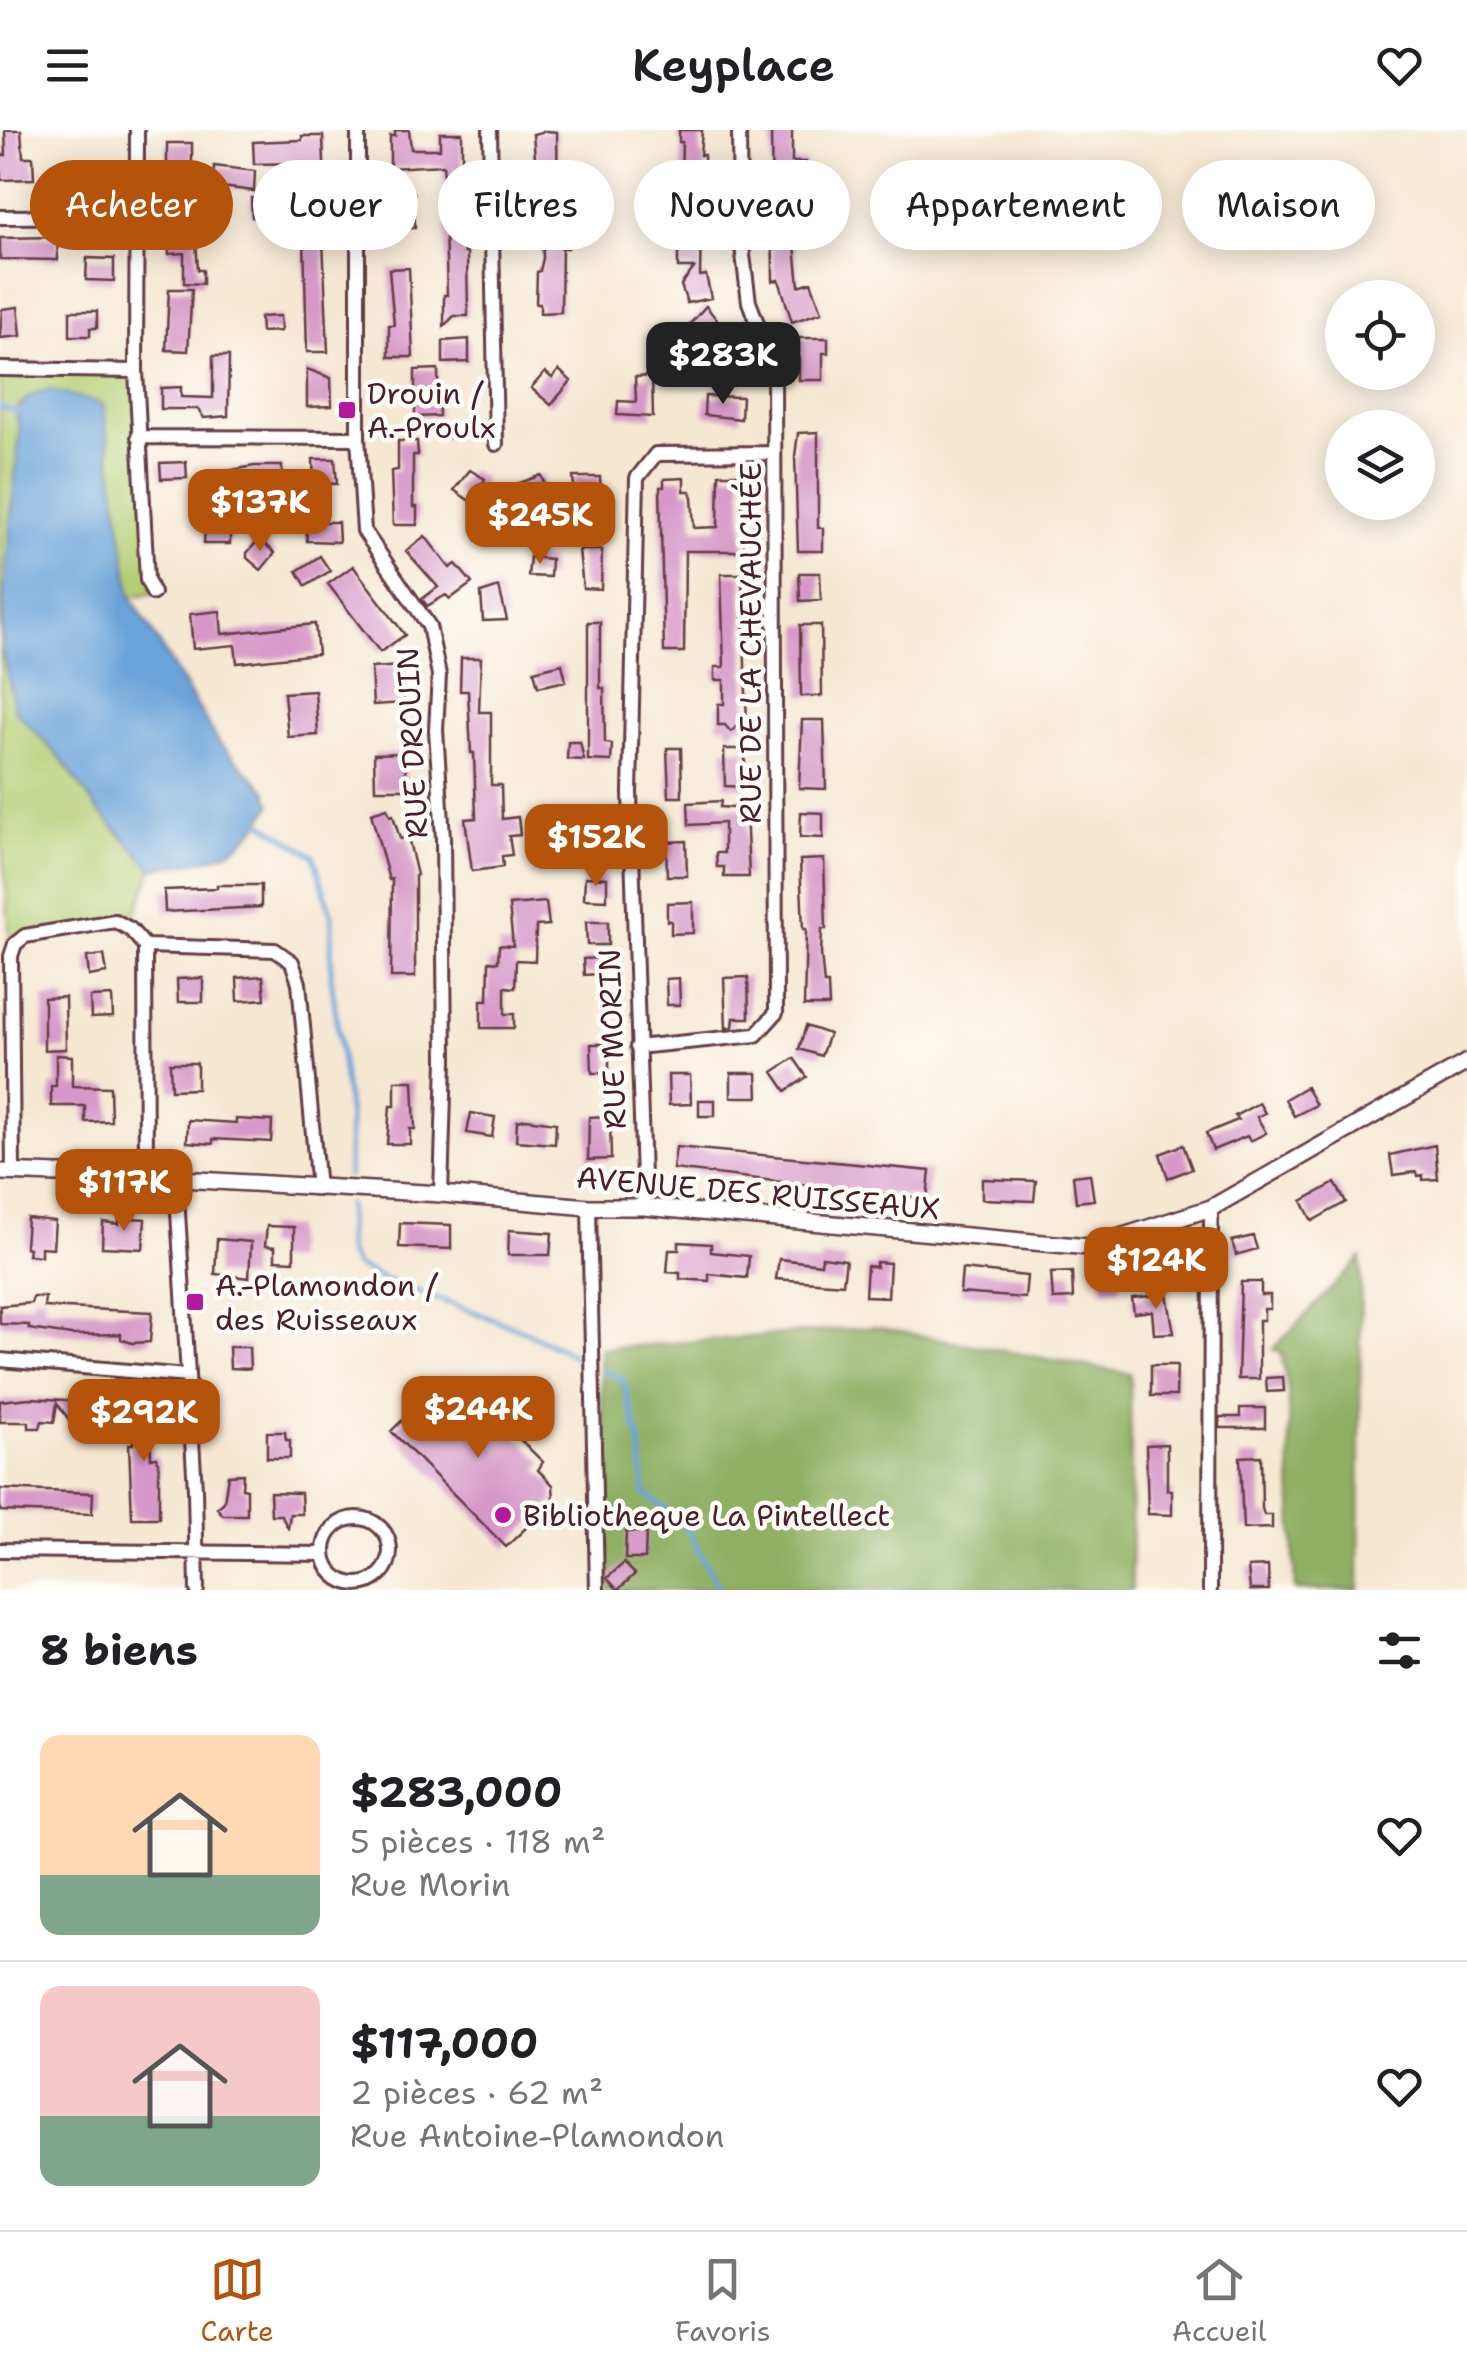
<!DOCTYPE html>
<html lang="fr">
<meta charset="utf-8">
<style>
body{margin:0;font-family:"Shantell Sans",sans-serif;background:#f2f2f2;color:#202124;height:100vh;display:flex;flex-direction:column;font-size:38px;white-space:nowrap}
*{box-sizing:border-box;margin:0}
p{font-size:32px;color:#757577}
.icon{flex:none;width:55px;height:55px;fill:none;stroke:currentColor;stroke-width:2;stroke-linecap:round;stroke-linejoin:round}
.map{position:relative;height:1460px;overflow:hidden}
.panel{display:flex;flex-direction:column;background:#fff;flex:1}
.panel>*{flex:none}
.banner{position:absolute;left:30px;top:30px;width:1408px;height:90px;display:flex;gap:20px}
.buttons{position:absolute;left:1325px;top:150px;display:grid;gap:20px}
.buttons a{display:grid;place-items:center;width:110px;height:110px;border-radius:50%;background:#fff;box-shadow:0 5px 25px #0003;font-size:50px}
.price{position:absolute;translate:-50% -85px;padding:0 22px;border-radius:20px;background:#b45309;color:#fff;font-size:32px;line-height:65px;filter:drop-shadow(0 2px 5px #0008)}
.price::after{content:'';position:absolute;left:50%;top:60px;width:30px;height:22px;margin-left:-15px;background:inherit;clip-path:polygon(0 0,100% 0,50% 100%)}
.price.selected{background:#222;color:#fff}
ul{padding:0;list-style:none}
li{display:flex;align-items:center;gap:30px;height:250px;padding:0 40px}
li+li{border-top:2px solid #e0e0e0}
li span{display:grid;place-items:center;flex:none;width:280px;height:200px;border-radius:20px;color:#555}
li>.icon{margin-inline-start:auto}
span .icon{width:120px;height:120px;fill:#fffc;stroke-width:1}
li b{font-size:42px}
h2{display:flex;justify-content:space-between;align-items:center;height:120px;padding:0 40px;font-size:42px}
.tag{padding:0 35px;border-radius:45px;background:#fff;box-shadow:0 5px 25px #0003;font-size:35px;line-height:90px}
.tag.selected{background:#b45309;color:#fff}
header{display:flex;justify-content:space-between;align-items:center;height:130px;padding:0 40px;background:#fff;font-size:45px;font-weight:600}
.menu{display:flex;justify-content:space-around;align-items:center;height:140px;border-top:2px solid #e0e0e0;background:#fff;font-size:28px;color:#757577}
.menu a{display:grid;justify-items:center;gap:5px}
.menu .selected{color:#b45309}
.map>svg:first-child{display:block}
</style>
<header><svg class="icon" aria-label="menu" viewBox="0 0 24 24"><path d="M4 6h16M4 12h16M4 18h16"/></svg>Keyplace<svg class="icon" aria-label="heart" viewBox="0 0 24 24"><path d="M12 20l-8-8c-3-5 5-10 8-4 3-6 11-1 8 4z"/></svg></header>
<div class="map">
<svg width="1467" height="1460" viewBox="0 0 1467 1460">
<rect width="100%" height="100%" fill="#fdfcf7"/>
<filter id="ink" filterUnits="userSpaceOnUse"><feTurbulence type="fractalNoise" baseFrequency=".01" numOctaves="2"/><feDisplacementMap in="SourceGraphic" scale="20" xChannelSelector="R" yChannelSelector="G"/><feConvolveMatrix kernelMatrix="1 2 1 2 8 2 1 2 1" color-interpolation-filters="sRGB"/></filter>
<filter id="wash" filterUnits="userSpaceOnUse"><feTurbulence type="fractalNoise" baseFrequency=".0048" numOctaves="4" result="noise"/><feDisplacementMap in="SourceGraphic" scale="40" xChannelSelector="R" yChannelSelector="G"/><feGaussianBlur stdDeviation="2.25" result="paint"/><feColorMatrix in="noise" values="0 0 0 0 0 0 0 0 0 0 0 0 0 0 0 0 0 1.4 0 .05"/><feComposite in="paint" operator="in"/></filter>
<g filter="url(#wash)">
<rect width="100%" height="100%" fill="#f6e7d2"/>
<path fill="#b4cd72" stroke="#7f764e" stroke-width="2.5" d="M0,234L136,241L153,463L130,467L103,274H20L16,288L20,297L62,630L98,680L153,739L130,799L114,791L25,806L11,826L0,680Z"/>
<path fill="#8fb064" stroke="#6c6848" stroke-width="2.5" d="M1361,1128L1359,1460H1295L1288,1259L1281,1222L1273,1219Z
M874,1197L1130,1244L1132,1460H609L600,1219Z"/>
<path fill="#69a3d9" stroke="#5a6182" stroke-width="2.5" d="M51,260L103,274L131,467L220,614L267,661L271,675C238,732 212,728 153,739L98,680L62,630L15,581L2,521L4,456L20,297C10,275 31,262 51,260Z"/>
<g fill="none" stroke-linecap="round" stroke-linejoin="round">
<path stroke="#69a3d9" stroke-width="5" d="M0,277L18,282
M261,692L314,726L332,787L331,846L349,987L348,1046
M348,1074L347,1120L356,1136L386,1150L523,1200L584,1231
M600,1239L622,1248L640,1312L645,1364L685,1394L719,1460"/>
</g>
<g id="blocks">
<path fill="#d698c8" d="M5,0H21L23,27H33L34,49L1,50L0,25H6Z
M395,0H409L411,19H440V3H462V51H465L466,68L462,94L464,123H467L468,186H454L444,196V165H447L445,95H448L443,35L390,38V6H395Z
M679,0H702L700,25H704L705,92H701L700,146L706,145L711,168L687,173L681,155L694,138H678V114L700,112L680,90L682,12H679Z
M771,0H792V32H806L807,61L797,62L798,95H793L799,156L811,152L822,182L792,192L779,150L773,151Z
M546,1L557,2L558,71H567L568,118H562L561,182L540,183V174H536L537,142L540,141L543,128L541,51H537L533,4Z
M302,6H323L325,60H304L303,33L254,34L253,12L302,10Z
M167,13H192V42H167Z
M214,36L255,41L254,61L213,56Z
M414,63L415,98H394L392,65Z
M251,68H279L280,82H274V87H252Z
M194,81L198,140H203V154L184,153V123L169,124L166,83Z
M57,107L58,130L0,129V108Z
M304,110H323L328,222H307Z
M87,128L114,129V151L86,150Z
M409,138L413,227H389V195H394L389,139Z
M169,159H192L188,221L166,220Z
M706,176L717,190L719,199L723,198L729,217L706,222L703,212L695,213L689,195Z
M18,177L21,206L0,208L2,179Z
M70,181H97V198H90V206H70Z
M280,186L281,201L261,202L260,187Z
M799,208H828V223H823V250H799Z
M469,209V232L443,233V211Z
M213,226H229L228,286L204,288L198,279H161V258L181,257V267L213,268Z
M307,239L331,248L332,276L307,277Z
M438,239L439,286L415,287V240Z
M559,240L571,251L551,275L531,258L545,242L552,248Z
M652,246L653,287L617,285L618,271L636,272L635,247Z
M705,266L742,267L741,289L704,285Z
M466,294V306L444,308V295Z
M818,302V398H823V421H798L795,326L798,303Z
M398,311H417L418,325H413V377H417V395H393L391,341L398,340Z
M313,329H335L337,354L314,353Z
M186,332L187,348L161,349L160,333Z
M254,336H282V355L268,354V368L224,369L221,342Z
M470,340L485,349L471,372L454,360Z
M719,344H741L744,421H685L684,522H664L660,357H664V349L684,348V361H690L692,367L694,398L718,397Z
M541,345L550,369L540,373L541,377L528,382L525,374L516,377L509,357Z
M573,347H600L601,364L575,365Z
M294,358H315V375H294Z
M306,392H338L339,412L307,411Z
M205,393H230V414H204Z
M425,406L450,438L456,434L472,453L450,469L446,465L427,476L422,469L438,457L406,421Z
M259,409L275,423L261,440L247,428V423Z
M579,420H602L601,459L583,458Z
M320,426L330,441L306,456L297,441Z
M530,427L551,429L550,447L528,446Z
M353,436L405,505L380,522L328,454Z
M799,443H820L821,470L800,471Z
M721,444H742L747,595H738L731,602L725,595H718V574H724V550H715V537H724Z
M499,457L507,490L483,491L481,463Z
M220,481L222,504L315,494L318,524L237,533L235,515L193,519L190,484Z
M588,492H600V558H604L605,613L612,614L611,631L588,630Z
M800,495H821L822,566H801Z
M461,528H481L479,582H491V655H501L502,689L518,687L520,705L509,706L512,725L502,726L503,737L472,741L465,689L476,688L474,623H471L468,561H460Z
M562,534L566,551L538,557L534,541Z
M402,536L404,573L373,575L371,538Z
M315,561L318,605L288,607L284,563Z
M802,590H824L826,659L799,658Z
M568,612H580L584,630L567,629Z
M667,618H681L682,667H669Z
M724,619H745V657L725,656Z
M405,623L406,659H375L374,624Z
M721,671L720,677L746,679L749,747H724V737H717L716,723H724V693L689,695L688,673Z
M387,678L390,686L393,685L400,709L408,707L417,745L415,746V847H391L392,749L389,750L371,683Z
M801,682L823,683V708L800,707Z
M581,702L610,704V722L580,720Z
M686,711L687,746H667L666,712Z
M824,729L826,799H822L821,824L824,854H828L829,876H804L806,799H803L800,730Z
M585,747L607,748V770L584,769Z
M217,755H261V777L165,782L164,760L217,758Z
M546,772L549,795L536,796L535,831L516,830L515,858L505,857V884H514V898H481V870H488L489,831L498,832L499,815L513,816L509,775Z
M693,772V803L671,804V791H667V773Z
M586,792H608V815H587Z
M104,825L107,843L89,846L87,827Z
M598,828L599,844L584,845L583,829Z
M263,846L265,869L238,871L237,848Z
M748,847L749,888H734L733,897L726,898L724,848Z
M203,848V872H178L177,849Z
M679,848L680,875H667L666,849Z
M112,866L113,887L91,888L90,867Z
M65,867L66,919L44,920V868Z
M806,896L829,904L821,926L799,919Z
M591,914H609V943H592Z
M56,925L72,926V956L110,957L111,991L85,992V976H51V956H56Z
M794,928L807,947L786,961L773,942Z
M170,933H197V959L171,960Z
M731,943H757L758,967H731Z
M668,945H690L691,974L669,975Z
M395,951H413L415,999H410V1014H387L390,976H395Z
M1306,957L1316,975L1294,986L1285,969Z
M699,970H715V986H699Z
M1259,973L1265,983L1257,987L1266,1003L1250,1011L1247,1006L1213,1020L1206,1003L1238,990L1235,986Z
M471,983L495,987L492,1007L467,1003Z
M610,986L611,1029L588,1030L589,987Z
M236,989L272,991L271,1012L213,1009V1014L187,1012L188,990L236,993Z
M526,989L556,993L555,1014L516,1011L517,991Z
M1183,1015L1192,1039L1168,1048L1160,1024Z
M1435,1015L1438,1049L1423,1050V1045L1418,1046L1417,1042L1393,1045L1390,1025Z
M676,1017L930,1041L927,1069L673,1039Z
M1090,1044L1094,1070L1076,1072L1073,1046Z
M982,1049L1036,1051L1034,1071L982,1069Z
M1335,1053L1346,1072L1312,1091L1302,1071Z
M27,1088L55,1091L53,1118L41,1117V1126L28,1125L29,1118L25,1117Z
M130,1088L145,1089L143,1119L102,1117L103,1092L119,1094V1090L129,1091Z
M400,1093L451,1095V1119L399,1117Z
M267,1096L294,1097V1131L275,1130V1117L265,1116Z
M509,1100L552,1103L550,1125H508Z
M1253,1106L1257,1119L1236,1125L1232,1111Z
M217,1109L251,1112L249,1148L215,1144Z
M679,1112L711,1114V1122L749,1126L747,1148L709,1144V1151L680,1149V1143L667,1142L669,1120H679Z
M822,1127L846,1130L843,1154L776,1149L779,1129L821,1134Z
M876,1132L890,1133L888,1167L865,1166L867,1136L876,1137Z
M1119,1138L1121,1158L1103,1160L1102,1140Z
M962,1139L1027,1146L1025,1168L960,1163Z
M1072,1142L1073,1168L1053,1169L1051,1143Z
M1241,1152H1261V1165H1270V1179H1264V1190H1259V1249H1238Z
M1167,1164L1174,1203L1154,1204L1152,1181L1134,1183L1132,1168Z
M33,1167H45L44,1177L152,1182L150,1212L132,1213L121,1209V1204L71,1205L29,1199V1195L0,1194V1176L31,1173Z
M229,1217H249L250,1239L230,1238Z
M1151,1235H1177L1176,1266H1151Z
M1283,1247L1284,1261L1267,1262L1266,1248Z
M446,1248L484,1287L491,1281L543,1332L538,1340L553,1355L554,1371L506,1417L391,1301Z
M30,1268L101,1272L100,1296L72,1294L57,1273L54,1292L42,1291L40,1298H29V1292H0V1271Z
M132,1274L158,1275L157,1303H150L151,1328L157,1327L159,1337V1388H132L129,1314H133Z
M1240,1278H1265V1298H1220V1287H1240Z
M267,1302H285L286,1310H290V1328H267Z
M1167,1314V1360H1172V1385L1148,1384L1146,1315Z
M1261,1326L1262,1378L1264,1385H1272V1398L1243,1399L1240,1327Z
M243,1344L242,1358L247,1359V1385H223L217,1378L224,1372L228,1345Z
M0,1359L93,1363L92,1384L0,1381Z
M270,1362L301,1363L302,1384H290L288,1398L281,1385H271Z
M626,1402H646L645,1429H625Z
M624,1433L635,1444L618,1460L607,1448Z
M1268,1436L1269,1460H1250L1248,1437Z"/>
</g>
</g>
<g filter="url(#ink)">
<use href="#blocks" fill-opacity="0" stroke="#643d44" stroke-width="2.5"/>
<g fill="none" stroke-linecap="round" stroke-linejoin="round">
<defs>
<path id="minor" d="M137,0L136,241L147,450L153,463
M358,0V308L364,401L429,496L439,545L436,600L443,708L445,930L441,1064
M490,0L496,314
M0,87L138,86
M0,239L136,241
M138,307L358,308
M145,816L275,820L292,832L299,853L318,1059
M637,917L756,905L776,883L774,237L749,172L740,101L739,0
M13,1043L11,826L15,814L25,806L115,791L130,799L145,816L146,1047
M176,1050L195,1359L197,1460
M589,1077L597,1460
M644,1077L630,663L637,348L656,324L774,323
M0,1230L187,1246
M324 1421a33 33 0 1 1 66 0a33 33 0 1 1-66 0Z
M0,1420L324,1424
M1210,1460L1211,1078"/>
<path id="tertiary" d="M0,1042L146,1047L441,1064L589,1077H644L1089,1117L1211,1078L1467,932"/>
</defs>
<use href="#minor" stroke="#643d44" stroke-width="18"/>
<use href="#tertiary" stroke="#643d44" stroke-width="20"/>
<use href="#minor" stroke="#fff" stroke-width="12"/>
<use href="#tertiary" stroke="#fff" stroke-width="15"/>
</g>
</g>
<g fill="#b5179e" stroke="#fdfcf7" stroke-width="4">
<rect x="337" y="270" width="20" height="20" rx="5"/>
<rect x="185" y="1162" width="20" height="20" rx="5"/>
<circle cx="503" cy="1385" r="10"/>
</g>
<g text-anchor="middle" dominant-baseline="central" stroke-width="9" stroke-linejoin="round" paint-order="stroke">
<g font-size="30" fill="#4a1f2b" stroke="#fdfcf7" text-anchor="start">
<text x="367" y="263">Drouin /<tspan x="367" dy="34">A.-Proulx</tspan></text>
<text x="215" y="1155">A.-Plamondon /<tspan x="215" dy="34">des Ruisseaux</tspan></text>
<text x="523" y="1385">Bibliotheque La Pintellect</text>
</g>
<g font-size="30" fill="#4a1f2b" stroke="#fdfcf7">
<text transform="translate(750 513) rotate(-90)">RUE DE LA CHEVAUCHÉE</text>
<text transform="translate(412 613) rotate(-93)">RUE DROUIN</text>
<text transform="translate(612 909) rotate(-92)">RUE MORIN</text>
<text transform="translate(758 1063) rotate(5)">AVENUE DES RUISSEAUX</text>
</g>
</g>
</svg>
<div class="buttons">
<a><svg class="icon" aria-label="locate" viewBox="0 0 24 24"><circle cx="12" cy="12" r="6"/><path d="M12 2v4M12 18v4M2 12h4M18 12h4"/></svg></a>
<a><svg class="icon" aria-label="layers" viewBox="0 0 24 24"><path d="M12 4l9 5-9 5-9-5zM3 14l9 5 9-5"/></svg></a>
</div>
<b class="price selected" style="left:723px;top:277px">$283K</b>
<b class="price" style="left:260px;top:424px">$137K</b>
<b class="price" style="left:540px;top:437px">$245K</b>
<b class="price" style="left:596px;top:759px">$152K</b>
<b class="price" style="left:124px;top:1104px">$117K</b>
<b class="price" style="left:1156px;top:1182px">$124K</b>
<b class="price" style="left:478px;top:1331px">$244K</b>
<b class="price" style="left:144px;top:1334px">$292K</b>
<div class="banner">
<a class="tag selected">Acheter</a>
<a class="tag">Louer</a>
<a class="tag">Filtres</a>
<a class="tag">Nouveau</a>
<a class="tag">Appartement</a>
<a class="tag">Maison</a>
</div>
</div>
<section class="panel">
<h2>8 biens<svg class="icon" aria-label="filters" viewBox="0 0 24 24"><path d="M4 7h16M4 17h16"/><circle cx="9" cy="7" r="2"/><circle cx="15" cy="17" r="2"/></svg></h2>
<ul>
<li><span style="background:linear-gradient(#ffd9b3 70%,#7fa58c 0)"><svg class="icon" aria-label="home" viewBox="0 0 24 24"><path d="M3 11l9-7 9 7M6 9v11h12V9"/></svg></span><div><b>$283,000</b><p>5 pièces · 118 m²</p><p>Rue Morin</p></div><svg class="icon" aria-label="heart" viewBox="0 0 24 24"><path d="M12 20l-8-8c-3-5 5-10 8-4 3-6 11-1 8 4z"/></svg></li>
<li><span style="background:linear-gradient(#f6c9c9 65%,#7fa58c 0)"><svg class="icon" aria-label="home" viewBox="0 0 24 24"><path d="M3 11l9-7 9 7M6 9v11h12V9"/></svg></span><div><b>$117,000</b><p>2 pièces · 62 m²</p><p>Rue Antoine-Plamondon</p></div><svg class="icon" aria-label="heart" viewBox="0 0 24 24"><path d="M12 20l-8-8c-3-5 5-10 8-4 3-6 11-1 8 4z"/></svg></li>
</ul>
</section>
<nav class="menu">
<a class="selected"><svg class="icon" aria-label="map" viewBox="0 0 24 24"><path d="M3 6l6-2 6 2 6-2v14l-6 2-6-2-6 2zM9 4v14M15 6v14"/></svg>Carte</a>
<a><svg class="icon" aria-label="saved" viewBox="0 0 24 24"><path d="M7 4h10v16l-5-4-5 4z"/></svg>Favoris</a>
<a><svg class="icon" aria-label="home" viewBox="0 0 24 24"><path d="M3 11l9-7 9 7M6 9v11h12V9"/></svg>Accueil</a>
</nav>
